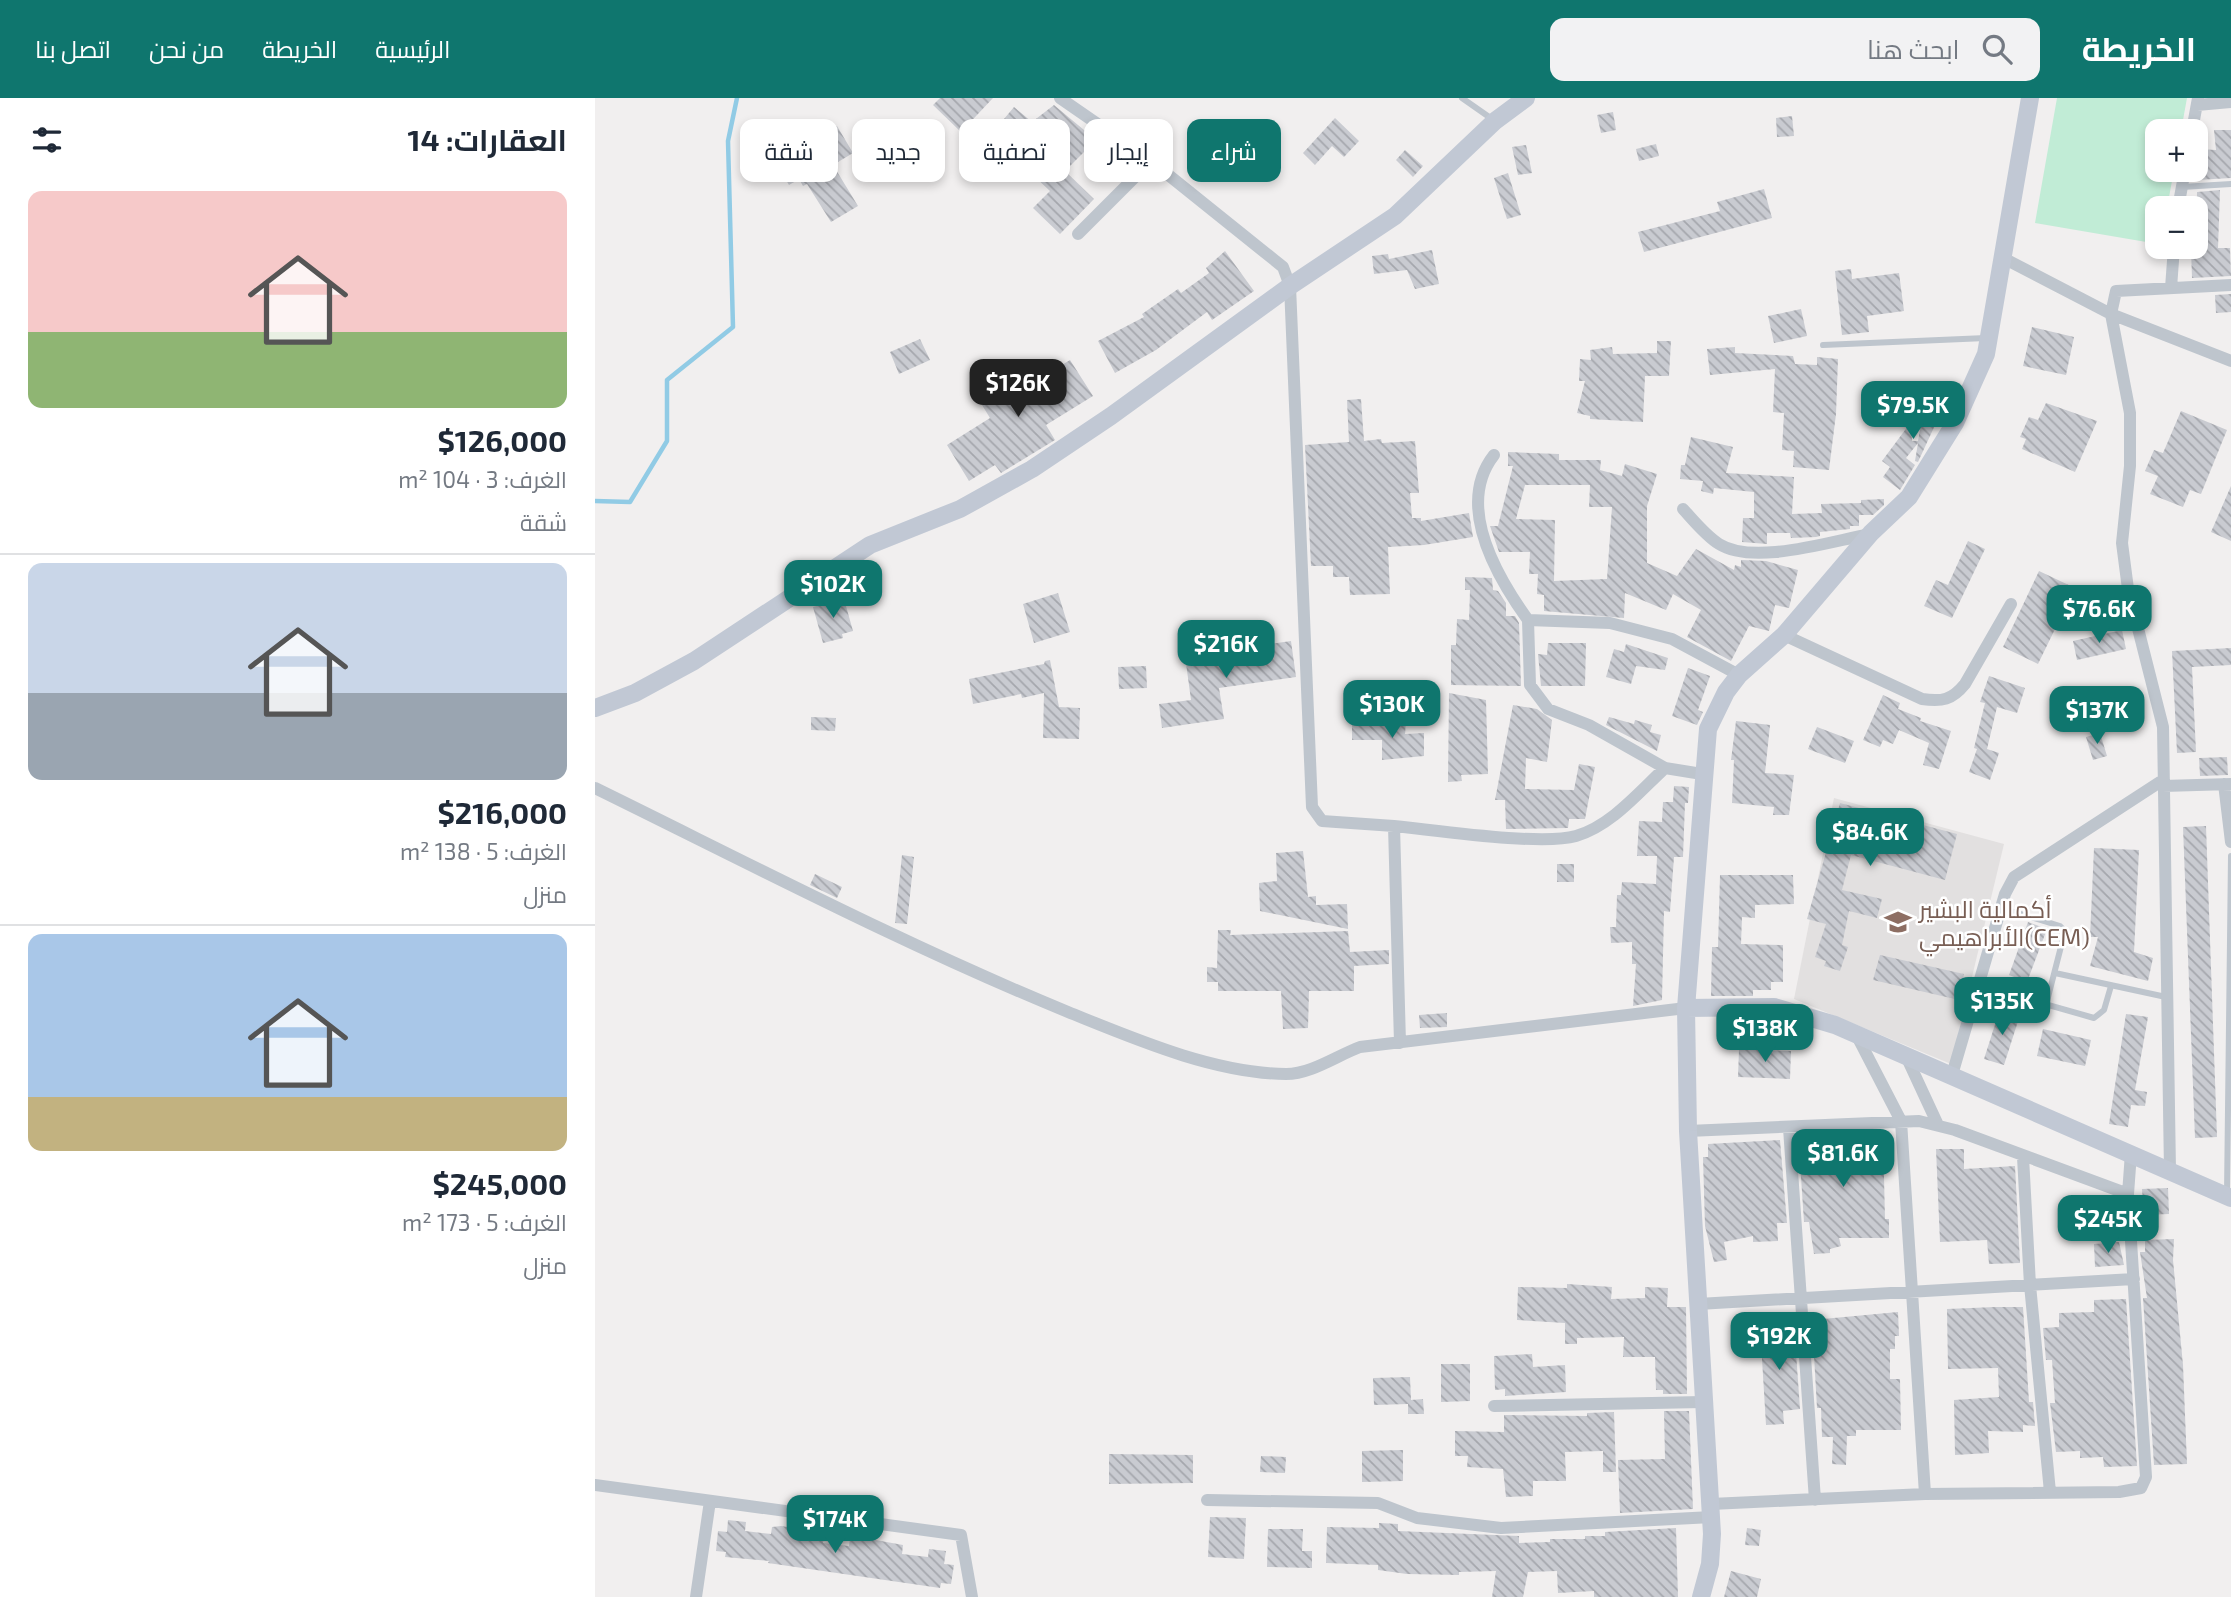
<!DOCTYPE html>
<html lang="ar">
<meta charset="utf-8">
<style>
body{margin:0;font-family:"Exo 2",Cairo,sans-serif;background:#f2f2f3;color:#1f2937;direction:rtl;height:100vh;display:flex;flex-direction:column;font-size:26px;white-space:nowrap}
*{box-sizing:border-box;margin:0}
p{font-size:23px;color:#747a83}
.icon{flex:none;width:38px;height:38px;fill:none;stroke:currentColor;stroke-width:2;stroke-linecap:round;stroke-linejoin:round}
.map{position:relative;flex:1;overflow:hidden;direction:ltr}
.details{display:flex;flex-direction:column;background:#fff;width:595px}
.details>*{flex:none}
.banner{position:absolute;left:21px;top:21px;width:665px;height:63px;direction:rtl;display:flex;gap:14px}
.fabs{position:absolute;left:1550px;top:21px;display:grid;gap:14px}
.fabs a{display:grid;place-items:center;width:63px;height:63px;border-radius:14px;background:#fff;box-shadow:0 4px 10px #0003;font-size:35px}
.price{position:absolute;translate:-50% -60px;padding:0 16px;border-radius:14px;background:#0f766e;color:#fff;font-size:23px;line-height:46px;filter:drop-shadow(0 2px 4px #0008)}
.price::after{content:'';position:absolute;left:50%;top:42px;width:21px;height:16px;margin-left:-10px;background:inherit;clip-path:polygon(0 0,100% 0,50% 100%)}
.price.on{background:#222;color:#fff}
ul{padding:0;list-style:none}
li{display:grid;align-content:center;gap:14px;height:371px;padding:0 28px}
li+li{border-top:2px solid #e0e1e3}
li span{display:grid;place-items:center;height:217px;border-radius:14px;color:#555}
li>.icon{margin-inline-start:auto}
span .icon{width:126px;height:126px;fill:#fffc;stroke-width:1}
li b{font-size:30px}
h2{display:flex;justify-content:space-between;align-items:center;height:84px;padding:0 28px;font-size:30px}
.tag{padding:0 24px;border-radius:14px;background:#fff;box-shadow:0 4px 10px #0003;font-size:24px;line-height:63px}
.tag.on{background:#0f766e;color:#fff}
header{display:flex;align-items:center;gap:42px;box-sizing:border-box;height:98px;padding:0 35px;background:#0f766e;color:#fff}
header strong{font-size:33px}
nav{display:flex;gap:38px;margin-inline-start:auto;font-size:24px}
.search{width:490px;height:63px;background:#f2f2f3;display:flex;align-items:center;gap:18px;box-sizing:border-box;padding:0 24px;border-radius:14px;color:#747a83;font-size:26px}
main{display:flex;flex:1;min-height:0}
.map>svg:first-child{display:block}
</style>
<header>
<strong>الخريطة</strong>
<div class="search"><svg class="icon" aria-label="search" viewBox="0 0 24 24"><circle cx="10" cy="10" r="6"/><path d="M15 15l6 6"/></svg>ابحث هنا</div>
<nav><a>الرئيسية</a><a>الخريطة</a><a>من نحن</a><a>اتصل بنا</a></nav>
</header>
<main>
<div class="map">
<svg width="1636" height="1499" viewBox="0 0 1636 1499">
<defs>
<pattern id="building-back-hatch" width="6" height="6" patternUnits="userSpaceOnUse" patternTransform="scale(1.75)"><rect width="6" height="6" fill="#c9cbd1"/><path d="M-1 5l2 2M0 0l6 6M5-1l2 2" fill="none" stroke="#a5a7ad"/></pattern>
</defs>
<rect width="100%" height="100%" fill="#f1efef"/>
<path fill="#e2e0e0" d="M1239,700L1409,746L1356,966L1199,901Z"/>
<path fill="#c1ecd6" d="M1462,0H1592L1586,33H1563V72H1579L1572,110H1563V146L1440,125Z"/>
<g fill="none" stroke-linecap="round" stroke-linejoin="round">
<path stroke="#91cbe5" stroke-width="4.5" d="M0,403L35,404L72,343V282L138,229L133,43L142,0"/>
</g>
<path fill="url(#building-back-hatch)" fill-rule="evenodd" d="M345,0H398L366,34L338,7Z
M459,7L501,42L470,73L499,101L465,136L438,110L455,93L411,52L421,41L404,27L419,9L437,24Z
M1018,14L1021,32L1006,35L1002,17Z
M1197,18L1199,38L1182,39L1181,20Z
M740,20L764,43L749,59L737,48L720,67L708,55Z
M242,28L258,55L238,67L263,108L236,124L212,86L208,88L204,81L194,87L181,65Z
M1619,32H1636V80L1602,82L1603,51L1621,52Z
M1061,46L1064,58L1044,63L1041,51Z
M931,47L937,75L923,77L917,49Z
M810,52L828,68L818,79L801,62Z
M913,75L926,117L912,121L899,80Z
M1169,91L1177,120L1049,154L1043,134L1125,113L1122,104Z
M1625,92L1623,150H1635L1636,178L1597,180L1596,151H1601L1602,94Z
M837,152L844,186L820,191L812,172L779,176L777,158L793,156L794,161Z
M630,153L659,193L617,222L612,214L561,252L520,275L503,243L549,219L547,216L583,191L586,195L614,175L611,170Z
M1256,171L1257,181L1304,175L1309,213L1272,218L1274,234L1247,237L1240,173Z
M1636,196V214L1621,215L1620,197Z
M1206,211L1212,238L1179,245L1173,218Z
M1437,229L1479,239L1471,277L1428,268Z
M325,241L335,262L304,276L295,254Z
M1062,243H1076L1074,278H1050L1048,324L995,321V318L982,315L990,283H984L985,261L996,262L995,252L1017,249L1018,256L1062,255Z
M1140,249V255L1198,258L1200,266L1222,267V259L1243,261L1241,316L1234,372L1198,369L1199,353L1187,352L1189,315L1178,314L1180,271L1115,277L1112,251Z
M475,262L498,298L451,327L460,342L406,375L400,367L374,383L352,347L395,320L379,294L415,272L422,283L432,276L438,285Z
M1332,290L1353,299L1323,364L1320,363L1323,345L1311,360L1320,367L1305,392L1288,379L1295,369L1287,363L1316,324L1317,343H1323Z
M766,301L769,343L786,341L787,345L820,343L824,395H815L817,420H826V423L874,415L878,439L829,447L793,449L795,496L755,497L754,479H738V468H716L710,347L754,344L752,302Z
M1451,305L1502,323L1480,374L1427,351L1431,341L1425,339L1434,319L1443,322Z
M1586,313L1632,332L1606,396L1595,392L1588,409L1555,396L1563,378L1550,373L1559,352L1568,355Z
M1096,339L1138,349L1131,375L1199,379L1197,416L1227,415L1226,406L1266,405V402L1289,401V407L1278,417H1264V428H1255V431L1225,434V438L1221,439L1196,440L1195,435H1172V446L1147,444L1148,420H1159V394L1119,390L1118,396L1106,393L1108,383L1085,381L1086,367H1090Z
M913,354L964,356V362H1006L1005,372L1027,378L1030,366L1062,376L1052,408V465L1082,478L1101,451L1139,472L1140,467L1146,469V462L1171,463L1203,472L1194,510L1180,507L1174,533L1154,528L1136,563L1092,539L1106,512L1078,496L1071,512L1030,495L1029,520L949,513V497L942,496L943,476H934L935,454H904L895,428H903L918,368H913ZM930,387H995L994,409H1017L1012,481L959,483L960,422L921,421Z
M1636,388V443L1616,434Z
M1373,443L1390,451L1357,520L1329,508L1341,482L1353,487Z
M1444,473L1480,490L1443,566L1408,549Z
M870,479L897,480L898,492L903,493L911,505V518H920L924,525L926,588L856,587V547H861L862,521L874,522L875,492H870Z
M463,495L475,534L439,545L428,506Z
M249,501L258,533L247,536L248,540L228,545L218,509Z
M1527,532L1531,551L1482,562L1478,543Z
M696,543L701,579L624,590L629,621L567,630L564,606L596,602L590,558Z
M953,545H991L990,588H946L943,556L952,557Z
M1031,546L1073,560L1070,572L1041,568L1036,586L1011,579L1019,551L1029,554Z
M1636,550V567L1597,569L1601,654L1582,655L1577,553Z
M455,562L464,609L485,610L484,641L448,640L449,595L427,600L426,596L378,606L374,581L449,566L450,563Z
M551,568L552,590L524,591L523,569Z
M1093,570L1115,578L1103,612L1108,614L1102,627L1077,618Z
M1394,578L1430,590L1422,615L1402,609L1392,651L1404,655L1395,682L1374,674L1382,651L1379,650L1390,605L1385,604Z
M854,595L891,602L893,676L866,677L867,683L853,684Z
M1288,597L1305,605L1303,611L1326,620L1325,623L1356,633L1344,671L1328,667L1334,645L1304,632L1298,646L1288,642L1285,649L1268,642Z
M918,607L942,611L957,622L952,664L931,660L930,691L979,692L984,666L1000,669L990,721H974L973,730L911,731L910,702H900Z
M216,619L241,620L240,633L216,632Z
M1014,619L1039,626L1040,622L1057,627L1055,634L1066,637L1062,653L1011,627Z
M796,623L811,624L810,636L829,635V658L787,662V642H757V627H796Z
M1141,623L1175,627L1170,675L1199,677L1194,717H1178L1179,709L1137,705L1139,662H1136Z
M1222,629L1259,643L1250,665L1213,651Z
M1505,635L1512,658L1498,662L1491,639Z
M1632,659L1633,677L1605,678L1604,660Z
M1079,688L1094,689L1093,705H1090L1088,759H1079L1075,814L1069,813L1067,902L1038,908L1041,866H1037V844L1016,845L1015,829H1021L1022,797H1026L1027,784L1061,786L1062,758H1042L1044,723L1067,724L1068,704H1078Z
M1245,705L1362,736L1350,782L1256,757L1247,792L1287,801L1282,820L1254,813L1247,847L1253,849L1245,873L1229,868L1231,863L1220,859L1231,826L1212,821Z
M1611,728L1622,1039L1600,1040L1588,729Z
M1499,750L1544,752L1539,854L1558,860L1553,883L1495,868L1503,839H1495Z
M708,753L713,799L721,798V807L752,806L753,831L665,813L664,785L682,783L681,755Z
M307,757L319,759L312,826L300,825Z
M962,766H979V784H962Z
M220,776L247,789L242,800L215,787Z
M1125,777H1198L1199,806L1160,807V820L1147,819L1146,846L1188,847V884H1176V892H1158V898H1116L1117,849H1123Z
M1433,824L1452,831L1432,884L1414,877Z
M623,832H636L635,837L753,833L755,854L794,852V866L759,868V893H714L713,930L688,931L686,893H623V884H612V869L622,870Z
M1285,857L1369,876L1364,902L1278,882Z
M1405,911L1425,917L1409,967L1389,961Z
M852,915V929L825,930L824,917Z
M1531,916L1553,919L1540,992L1552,994L1550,1008L1536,1007L1533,1029L1514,1026Z
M1448,931L1496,942L1490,968L1442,958Z
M1144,951L1196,953L1195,981L1143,979Z
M1288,1037L1290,1121H1294V1140H1244L1246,1148L1235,1151V1155L1219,1156L1214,1124H1209L1204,1049H1210V1040Z
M1185,1042L1192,1125H1182L1183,1143L1158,1144V1138L1129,1144L1132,1162L1119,1164L1110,1128L1108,1059H1113V1046Z
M1341,1051H1369V1071L1420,1068L1425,1165L1394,1166L1392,1142L1345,1144Z
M1573,1090L1574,1116L1549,1117L1547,1091Z
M1579,1141L1578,1162L1588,1267L1592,1366L1559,1367L1548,1200H1552L1545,1154H1550V1142Z
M1524,1144L1529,1167L1500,1169L1499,1146Z
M972,1186L1017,1189L1016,1201L1050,1200V1189L1073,1190L1072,1209H1091L1092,1296H1068V1292H1061L1060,1259H1028L1029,1239L982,1240V1246H970V1225L922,1222L923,1189L972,1190Z
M1531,1201L1542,1368L1509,1369L1508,1359L1485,1360V1353L1461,1354L1455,1305H1460L1457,1262H1451L1448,1230L1464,1229V1215L1499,1214V1202Z
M1400,1209H1428L1434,1304H1438L1440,1328L1428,1327V1334L1393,1333L1394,1355L1360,1357L1359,1302L1404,1299L1403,1270L1353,1271L1352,1211Z
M1303,1214L1304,1238H1300V1251H1295V1281H1305L1306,1332H1261V1338H1252L1251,1367L1237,1366L1238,1339H1227L1226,1310H1222L1217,1222Z
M1199,1226L1205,1311L1188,1313L1189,1326L1171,1327L1165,1228Z
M937,1256L938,1269L970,1267L971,1294L910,1298V1291L900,1292L899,1258Z
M846,1266H875V1303L846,1304Z
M815,1279L816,1302L828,1301L829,1316H813V1306L779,1307L778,1280Z
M1069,1313H1094L1098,1411L1025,1415L1023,1362L1070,1361Z
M1019,1314L1021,1374H1008V1353L970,1354L971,1383H938V1398L911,1399L908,1371L872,1369L873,1358H860V1333L909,1334V1317L992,1318V1315Z
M808,1352V1383L767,1384V1353Z
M514,1356L598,1357V1385L514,1386Z
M666,1358L691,1359L690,1375L665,1374Z
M615,1419L651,1420L649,1461L613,1459Z
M133,1422L151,1424L150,1433L176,1436L177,1429L186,1428L230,1435L228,1445L254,1448L255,1440L264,1439L308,1447L307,1456L333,1459L334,1451L351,1453L349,1466L359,1467L356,1486L346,1485L345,1490L173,1465L174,1463L130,1459L131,1454L121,1453L123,1433L132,1434Z
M784,1425L803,1426V1433L924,1438V1445L955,1444V1441H990V1438H1010V1434L1081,1430L1083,1499H999V1493L963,1495L962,1473L933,1474L928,1499H897L901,1473L864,1474V1477L812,1476L783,1472V1467L731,1465L732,1429L784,1430Z
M1152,1430L1166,1432L1164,1448L1150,1447Z
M673,1431H708L707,1453H717V1470L672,1469Z
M1136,1473L1166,1481L1162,1499H1129Z"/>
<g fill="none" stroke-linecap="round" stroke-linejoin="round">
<path stroke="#bec5cd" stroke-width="6" d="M867,0L897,21
M1587,89L1636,86
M1228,247L1391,240
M1406,810L1465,828L1470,833L1451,907
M1460,875L1571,899
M1383,887L1499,920L1509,912L1516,888
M1632,1096L1636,758"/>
<path stroke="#bec5cd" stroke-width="12" d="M465,0L556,63L688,169L695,188L717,709L727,723L799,728L805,945
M1602,7L1636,4
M1597,33L1603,0
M1583,110L1590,72
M483,136L556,63
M1408,160L1516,216L1535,315V368L1527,445L1533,491L1568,629L1575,1073
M1636,187L1521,193L1516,216L1636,263
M1576,190L1579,149
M899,357C860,407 902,479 933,522L1015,525L1077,541L1144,577
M1088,411C1099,423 1111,438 1124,446C1159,468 1236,443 1276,436
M933,522L935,587L953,611L994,627L1070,670L1107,676
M1189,537L1327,601C1347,604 1357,602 1370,586L1416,506
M1629,686L1636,744
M1568,688L1636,686
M0,690C157,767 312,848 473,914C540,941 618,975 691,976C716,976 741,958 765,949L1091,910
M799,728C840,732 946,748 981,738C1016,728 1044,694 1070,670
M1261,936L1306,1023L1330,1396
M1311,958L1343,1027
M1357,977L1410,796L1419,779L1568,682
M1194,1030L1220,1402
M1093,1033L1324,1023L1360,1032L1533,1096
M1428,1059L1435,1187L1455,1394
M1103,1206L1539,1181
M899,1308L1108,1304
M0,1387L366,1437L377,1499
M612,1402L783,1405L822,1420L906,1430L1117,1419
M1116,1406L1330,1396L1524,1394L1546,1390L1551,1379L1533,1096L1536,1055
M101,1499L115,1403"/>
<path stroke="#c1c8d4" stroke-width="18" d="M0,610L40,595L99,563L275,447L365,411L437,371L516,318L695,188L800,118L900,23L931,0
M1091,910L1179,909L1240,927L1636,1100
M1106,1499L1115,1466L1117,1436L1093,1033L1091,910L1113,631L1131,594L1144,577L1189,537L1276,435L1314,399L1360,325L1391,256L1435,0"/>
</g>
<defs>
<symbol id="university-bare" viewBox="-9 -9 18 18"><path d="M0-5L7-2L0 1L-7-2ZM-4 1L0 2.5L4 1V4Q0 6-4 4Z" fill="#8d6e63" stroke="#fff" stroke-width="2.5" paint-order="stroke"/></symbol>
</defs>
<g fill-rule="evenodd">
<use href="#university-bare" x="1284" y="805" width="38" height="38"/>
</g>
<g text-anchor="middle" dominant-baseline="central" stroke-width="5" stroke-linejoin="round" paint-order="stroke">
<g font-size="24" fill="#785e54" stroke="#fff" text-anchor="start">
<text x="1324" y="810">أكمالية البشير<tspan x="1324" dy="28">الأبراهيمي(CEM)</tspan></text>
</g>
</g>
</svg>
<div class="fabs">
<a>+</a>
<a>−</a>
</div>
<b class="price on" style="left:423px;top:321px">$126K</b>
<b class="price" style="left:1318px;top:343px">$79.5K</b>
<b class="price" style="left:238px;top:522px">$102K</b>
<b class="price" style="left:1504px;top:547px">$76.6K</b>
<b class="price" style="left:631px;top:582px">$216K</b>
<b class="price" style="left:797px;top:642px">$130K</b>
<b class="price" style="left:1502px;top:648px">$137K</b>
<b class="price" style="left:1275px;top:770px">$84.6K</b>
<b class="price" style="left:1407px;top:939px">$135K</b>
<b class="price" style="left:1170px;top:966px">$138K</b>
<b class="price" style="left:1248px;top:1091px">$81.6K</b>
<b class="price" style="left:1513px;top:1157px">$245K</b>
<b class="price" style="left:1184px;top:1274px">$192K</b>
<b class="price" style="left:240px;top:1457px">$174K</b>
<div class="banner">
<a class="tag on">شراء</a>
<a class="tag">إيجار</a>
<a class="tag">تصفية</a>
<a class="tag">جديد</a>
<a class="tag">شقة</a>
</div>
</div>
<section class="details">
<h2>العقارات: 14<svg class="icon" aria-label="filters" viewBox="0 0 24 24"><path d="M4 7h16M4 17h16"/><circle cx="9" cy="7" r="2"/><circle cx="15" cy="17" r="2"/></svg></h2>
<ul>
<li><span style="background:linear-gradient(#f6c9c9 65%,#8fb573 0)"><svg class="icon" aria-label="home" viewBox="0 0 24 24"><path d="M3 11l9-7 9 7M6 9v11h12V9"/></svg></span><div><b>$126,000</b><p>الغرف: 3 · 104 m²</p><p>شقة</p></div></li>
<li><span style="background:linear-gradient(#c9d6e8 60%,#9aa5b1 0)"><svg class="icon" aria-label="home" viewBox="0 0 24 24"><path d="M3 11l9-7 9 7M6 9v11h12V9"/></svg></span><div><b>$216,000</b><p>الغرف: 5 · 138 m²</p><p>منزل</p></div></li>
<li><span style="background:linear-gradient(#a9c7e8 75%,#c2b280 0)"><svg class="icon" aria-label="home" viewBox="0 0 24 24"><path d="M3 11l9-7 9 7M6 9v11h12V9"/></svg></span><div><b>$245,000</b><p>الغرف: 5 · 173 m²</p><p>منزل</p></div></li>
</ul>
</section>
</main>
